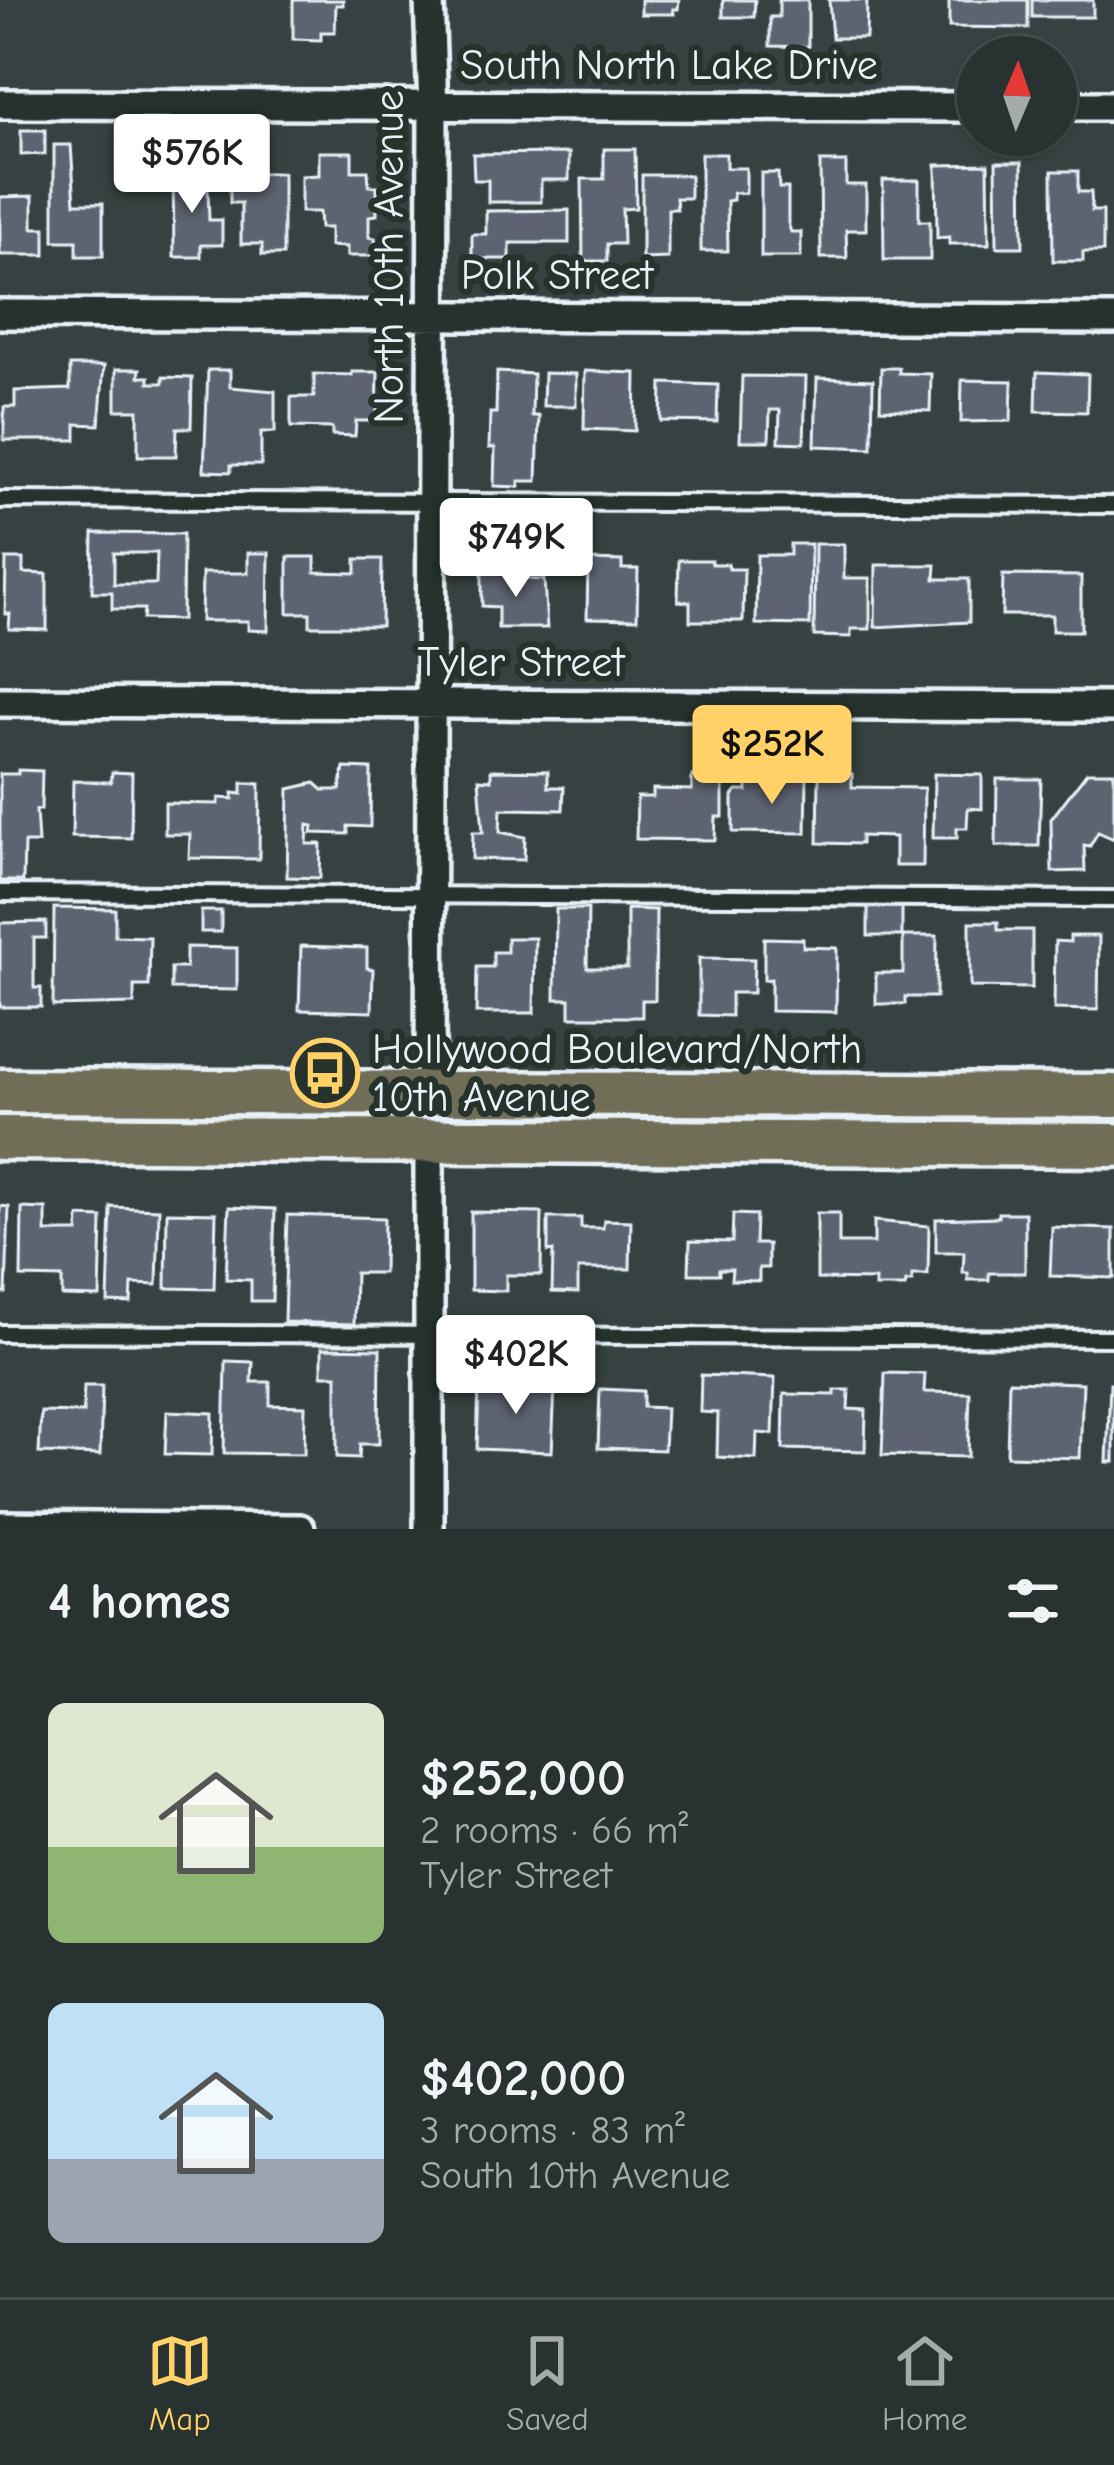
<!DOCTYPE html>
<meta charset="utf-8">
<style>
body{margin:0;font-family:"Comic Neue",sans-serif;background:#343e3d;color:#f1f3f6;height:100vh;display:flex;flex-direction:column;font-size:45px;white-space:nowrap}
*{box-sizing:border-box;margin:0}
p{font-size:39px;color:#a5aaab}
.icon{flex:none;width:66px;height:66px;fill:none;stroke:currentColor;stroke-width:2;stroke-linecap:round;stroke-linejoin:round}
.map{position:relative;height:1529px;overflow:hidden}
.drawer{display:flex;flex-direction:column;background:#283231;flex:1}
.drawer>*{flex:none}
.needle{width:78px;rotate:2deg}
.controls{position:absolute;left:957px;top:36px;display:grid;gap:24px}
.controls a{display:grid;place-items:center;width:120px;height:120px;border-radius:50%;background:#283231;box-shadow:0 3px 9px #0004,0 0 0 3px #444d4d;font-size:60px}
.price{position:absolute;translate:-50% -102px;padding:0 27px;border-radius:12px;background:#fff;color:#222;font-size:39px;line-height:78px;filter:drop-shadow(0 3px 6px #0008)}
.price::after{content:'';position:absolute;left:50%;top:72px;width:36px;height:27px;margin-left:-18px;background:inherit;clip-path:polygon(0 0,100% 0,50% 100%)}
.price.selected{background:#ffd166;color:#111}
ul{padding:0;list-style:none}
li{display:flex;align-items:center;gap:36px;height:300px;padding:0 48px}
li span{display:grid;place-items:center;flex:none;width:336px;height:240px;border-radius:18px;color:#555}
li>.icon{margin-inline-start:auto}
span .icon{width:144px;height:144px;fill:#fffc;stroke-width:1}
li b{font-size:51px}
h2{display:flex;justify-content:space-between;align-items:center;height:144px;padding:0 48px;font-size:51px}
.tabs{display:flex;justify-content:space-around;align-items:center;height:168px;border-top:3px solid #444d4d;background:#283231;font-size:33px;color:#a5aaab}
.tabs a{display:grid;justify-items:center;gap:6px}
.tabs .selected{color:#ffd166}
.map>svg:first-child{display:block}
</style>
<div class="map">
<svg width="1114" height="1529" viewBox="0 0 1114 1529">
<rect width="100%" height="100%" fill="#364241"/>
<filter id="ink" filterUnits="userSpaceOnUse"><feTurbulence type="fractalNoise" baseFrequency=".00833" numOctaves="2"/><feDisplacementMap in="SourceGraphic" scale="24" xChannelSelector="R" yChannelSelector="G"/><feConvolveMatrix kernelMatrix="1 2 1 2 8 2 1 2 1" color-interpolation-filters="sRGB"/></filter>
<g filter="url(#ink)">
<path fill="#5d6471" stroke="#e8f1f8" stroke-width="3" fill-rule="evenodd" d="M293,0H343V5H336L335,32H321V40L293,39Z
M641,0H679L678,9H673L674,14H641Z
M723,0H755L754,17H723Z
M779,0H808V47L770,46V17H779Z
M829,0H867L866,38H832Z
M949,0H1028V28L949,27Z
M1032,0H1093V17H1032Z
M21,130H45V154L21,155Z
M54,145H71L75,203H103V256H77V241H54Z
M604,149H635L636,208L622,209L623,244H607V261H583L582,179H604Z
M319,152H352V171H368L369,186H377V215L369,216V237L375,238L376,256H347V247L330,246V228H320L319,212H301V176L319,175Z
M569,153V180H541V202H488V180H474L473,154Z
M701,154H726V168H746V193H733V200L727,201L728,251H701Z
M820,162H846V185H866V230H846L847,258H821Z
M996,162H1022L1023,247H997Z
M988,164L989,244H949V237L937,238L936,165Z
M173,167H194V188H208L209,220H222V245H201V257H174Z
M1052,171H1078V192H1091L1092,211H1103V252H1083V261H1053Z
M230,173H283V255H262V244H241V203H230Z
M761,173H778L779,188H788V223L791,232H801V257H761Z
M642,175H690V198H676L677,209H668V258L642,259Z
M883,180H919V221H930V260H884Z
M33,196V228H45V255H0V197Z
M569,210V243H510V259H472V234H486V211Z
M70,366H104L99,425L76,424V440H4V407H15V391L70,389Z
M881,368H899V373L931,374L930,411L880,409Z
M116,369H140L139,377H149V383H163V377L192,378L191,428H177L176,456H138V410H116Z
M208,370H230V387L275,391V432H261V465H231V472L204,471Z
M585,371L636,373L635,431L584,429Z
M352,372H378L377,421H356L355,436L332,435V428L291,427V397H314V374L352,375Z
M497,372L533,374L532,416H539L537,481H519V487L494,486L495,448H489L490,413H496Z
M1037,372L1088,374L1087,412L1036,411Z
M544,373L576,374V406H543Z
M742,376L806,377L804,443L779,442L780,410H770L769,441H740Z
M817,378L873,380L872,448L815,446Z
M962,380L1012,381L1011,421L961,422Z
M662,383L718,385L717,422L661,421Z
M93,533L183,534L182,620L143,619L144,609H112V592H92ZM114,553H157L156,584H114Z
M790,544H811L810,625L756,624L757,555H790Z
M815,544H844V578H870V629H851V637L814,636Z
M248,553H269L268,631L248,630V621H201L202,573H248Z
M288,557H315V572L356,573V559H382L381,626H310V613H288Z
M6,559H23V573L47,574V630L9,629L10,614H5Z
M588,560L622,561V569H638L637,619L587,618Z
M679,560H711L712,564H728L729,569H744L743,621H690V602L678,601Z
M876,565H936L935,579H969V622L875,627Z
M482,573H527V579L544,580L547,628H498V607L482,606Z
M1003,575L1081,576V631H1052V615H1002Z
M344,768L371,769L370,827L348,826V834L312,833L313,826L308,825L307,844H321L320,878L287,877L289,789L315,783L323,790H340Z
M18,770L42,771L41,810H36L38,843H24L23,881H0V774H18Z
M491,770L548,771V787H564L563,810L501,809L500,832L525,837L524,860L472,859L473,832H483L479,779L491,780Z
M112,772L132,773L131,838L72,837L73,781L111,782Z
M1087,772H1114V839L1098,832L1090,846L1084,845L1085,871L1052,872L1051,819Z
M819,774H852V787L924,788L923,866H895V837L861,836V844L818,843Z
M934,774L982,775V809L968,808L967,828H957V838H933Z
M692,776L723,777V817H716L715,840L636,839L637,797H653V789L692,790Z
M774,777H807L806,833L733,832V796L737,791H747V781L774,782Z
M997,779H1041L1039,846H996Z
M242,783L260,784L259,859L189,858L190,834H165V803L218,804L219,798L233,799V793L242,794Z
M868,906L902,907V936H868Z
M54,908L115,909V936L150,937L149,986H134V1004L53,1006Z
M556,909H588L587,968H627V909L656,910L655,1000H642V1017H570V999H555Z
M201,911H221V932H201Z
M46,922V938H34V988H41V1007H0V923Z
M970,922H998V930H1032V988L970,987Z
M903,936H937L936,997H905V1004H876V973H903Z
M1070,936H1099L1098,1010L1054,1009L1055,941L1070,942Z
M507,938H535L534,1013H476L477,967H493V952H507Z
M764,938L803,939V947L837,948L836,1012L771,1011V979L764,980Z
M301,946L367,948V968L373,969L372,1012L299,1010Z
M186,947L237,948V990L171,989V968H186Z
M699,958L754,959L753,993H731V1016L699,1015Z
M0,1206L9,1207L6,1293H0Z
M111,1207L159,1209L157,1285L132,1284L131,1303L108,1302Z
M229,1207L275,1209L272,1301H251V1280L226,1279Z
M22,1208L46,1209V1232H78L79,1217L102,1218L100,1297L62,1296V1278L21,1277Z
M167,1212L216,1213L214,1289L166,1288Z
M471,1212L542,1213L541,1275H506V1291L471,1290Z
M817,1213H839V1243H874V1221L929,1226L928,1275H912V1282H906L905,1287H875V1280L817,1279Z
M998,1213H1025V1273H989V1280H968V1273H963L964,1252H936V1219L998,1217Z
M733,1214L756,1215L755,1244H768V1268H759V1281L731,1280L732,1269H719V1274H689L690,1241L732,1242Z
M287,1215L384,1218L383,1273H355L354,1324L284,1322Z
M548,1218H581V1228H603L604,1220L631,1221L630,1269H578V1293L552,1292L553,1251L548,1252Z
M1052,1227L1114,1229V1278L1050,1276Z
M322,1348L380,1349L379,1444H360L359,1458L337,1457V1375H322Z
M226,1361L253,1362L252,1382H270V1405L305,1406L304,1454L224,1453Z
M885,1373L925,1374L924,1392L970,1393L968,1457L882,1455Z
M701,1375L775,1378L773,1434L757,1433L756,1459L717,1457L718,1413L700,1412Z
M1009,1381L1083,1383L1080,1458L1007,1456Z
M479,1382L555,1385L552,1452L477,1449Z
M1110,1383H1114V1462H1107Z
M84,1386H102L100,1455L39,1453L41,1412L83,1413Z
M600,1389L643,1391V1407L666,1408L664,1450L598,1448Z
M835,1390H849L848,1409L866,1410L865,1451L783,1449L784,1394L835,1395Z
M167,1411L213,1413L212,1455L165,1454Z"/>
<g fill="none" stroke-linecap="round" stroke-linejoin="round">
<defs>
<path id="service" d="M0,500L1114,505
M0,893L1114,899
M0,1333L1114,1338"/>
<path id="minor" d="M429,0L433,108L430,1091
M0,104L978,107
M1056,106H1114
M0,314L1114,319
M0,702L1114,707
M429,1140V1529
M0,1526L300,1529"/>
<path id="primary" d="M0,1091L1114,1096
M0,1138L1114,1145"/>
</defs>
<use href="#service" stroke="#e8f1f8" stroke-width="22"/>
<use href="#minor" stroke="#e8f1f8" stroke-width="36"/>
<use href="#primary" stroke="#e8f1f8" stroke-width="51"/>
<use href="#service" stroke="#26332d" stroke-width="14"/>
<use href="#minor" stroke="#26332d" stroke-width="27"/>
<use href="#primary" stroke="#716e59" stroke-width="42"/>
</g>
</g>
<defs>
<symbol id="bus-ring" viewBox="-11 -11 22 22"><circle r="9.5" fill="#26332d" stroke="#ffd166" stroke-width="1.5"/><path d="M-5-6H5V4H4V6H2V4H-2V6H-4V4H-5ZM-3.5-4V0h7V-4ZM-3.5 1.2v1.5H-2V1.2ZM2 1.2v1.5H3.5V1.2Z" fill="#ffd166"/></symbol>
</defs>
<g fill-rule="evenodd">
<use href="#bus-ring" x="287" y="1035" width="76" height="76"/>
</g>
<g text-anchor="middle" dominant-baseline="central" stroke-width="12" stroke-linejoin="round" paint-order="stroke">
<g font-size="42" fill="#e8f1f8" stroke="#26332d">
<text x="669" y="65">South North Lake Drive</text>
<text transform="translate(389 257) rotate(-90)">North 10th Avenue</text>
<text x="557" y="275">Polk Street</text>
<text x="521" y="662">Tyler Street</text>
</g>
<g font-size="42" fill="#e8f1f8" stroke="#26332d" text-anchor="start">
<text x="372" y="1049">Hollywood Boulevard/North<tspan x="372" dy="48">10th Avenue</tspan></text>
</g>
</g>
</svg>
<div class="controls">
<a><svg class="needle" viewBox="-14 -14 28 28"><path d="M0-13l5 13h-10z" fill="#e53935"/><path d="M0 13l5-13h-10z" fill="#a5aaab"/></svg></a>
</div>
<b class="price" style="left:192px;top:216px">$576K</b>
<b class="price" style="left:516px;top:600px">$749K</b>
<b class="price selected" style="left:772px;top:807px">$252K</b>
<b class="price" style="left:516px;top:1417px">$402K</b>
</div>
<section class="drawer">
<h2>4 homes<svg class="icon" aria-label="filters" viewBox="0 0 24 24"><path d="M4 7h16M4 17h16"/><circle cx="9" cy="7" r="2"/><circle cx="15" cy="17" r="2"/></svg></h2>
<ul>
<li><span style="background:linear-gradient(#dfe7d0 60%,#8fb573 0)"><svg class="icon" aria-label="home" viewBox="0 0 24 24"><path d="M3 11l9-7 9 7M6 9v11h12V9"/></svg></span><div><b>$252,000</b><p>2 rooms · 66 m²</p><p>Tyler Street</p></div></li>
<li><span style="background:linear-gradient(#bfe0f5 65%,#9aa5b1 0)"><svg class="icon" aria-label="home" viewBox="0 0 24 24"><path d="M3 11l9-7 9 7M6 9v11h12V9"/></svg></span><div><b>$402,000</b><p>3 rooms · 83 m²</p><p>South 10th Avenue</p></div></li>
</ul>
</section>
<nav class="tabs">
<a class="selected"><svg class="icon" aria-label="map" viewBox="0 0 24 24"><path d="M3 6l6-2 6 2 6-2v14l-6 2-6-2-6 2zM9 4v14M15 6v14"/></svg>Map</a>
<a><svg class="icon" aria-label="saved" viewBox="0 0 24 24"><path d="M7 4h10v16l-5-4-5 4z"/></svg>Saved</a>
<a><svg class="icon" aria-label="home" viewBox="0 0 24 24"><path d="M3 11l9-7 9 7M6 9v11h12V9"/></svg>Home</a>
</nav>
